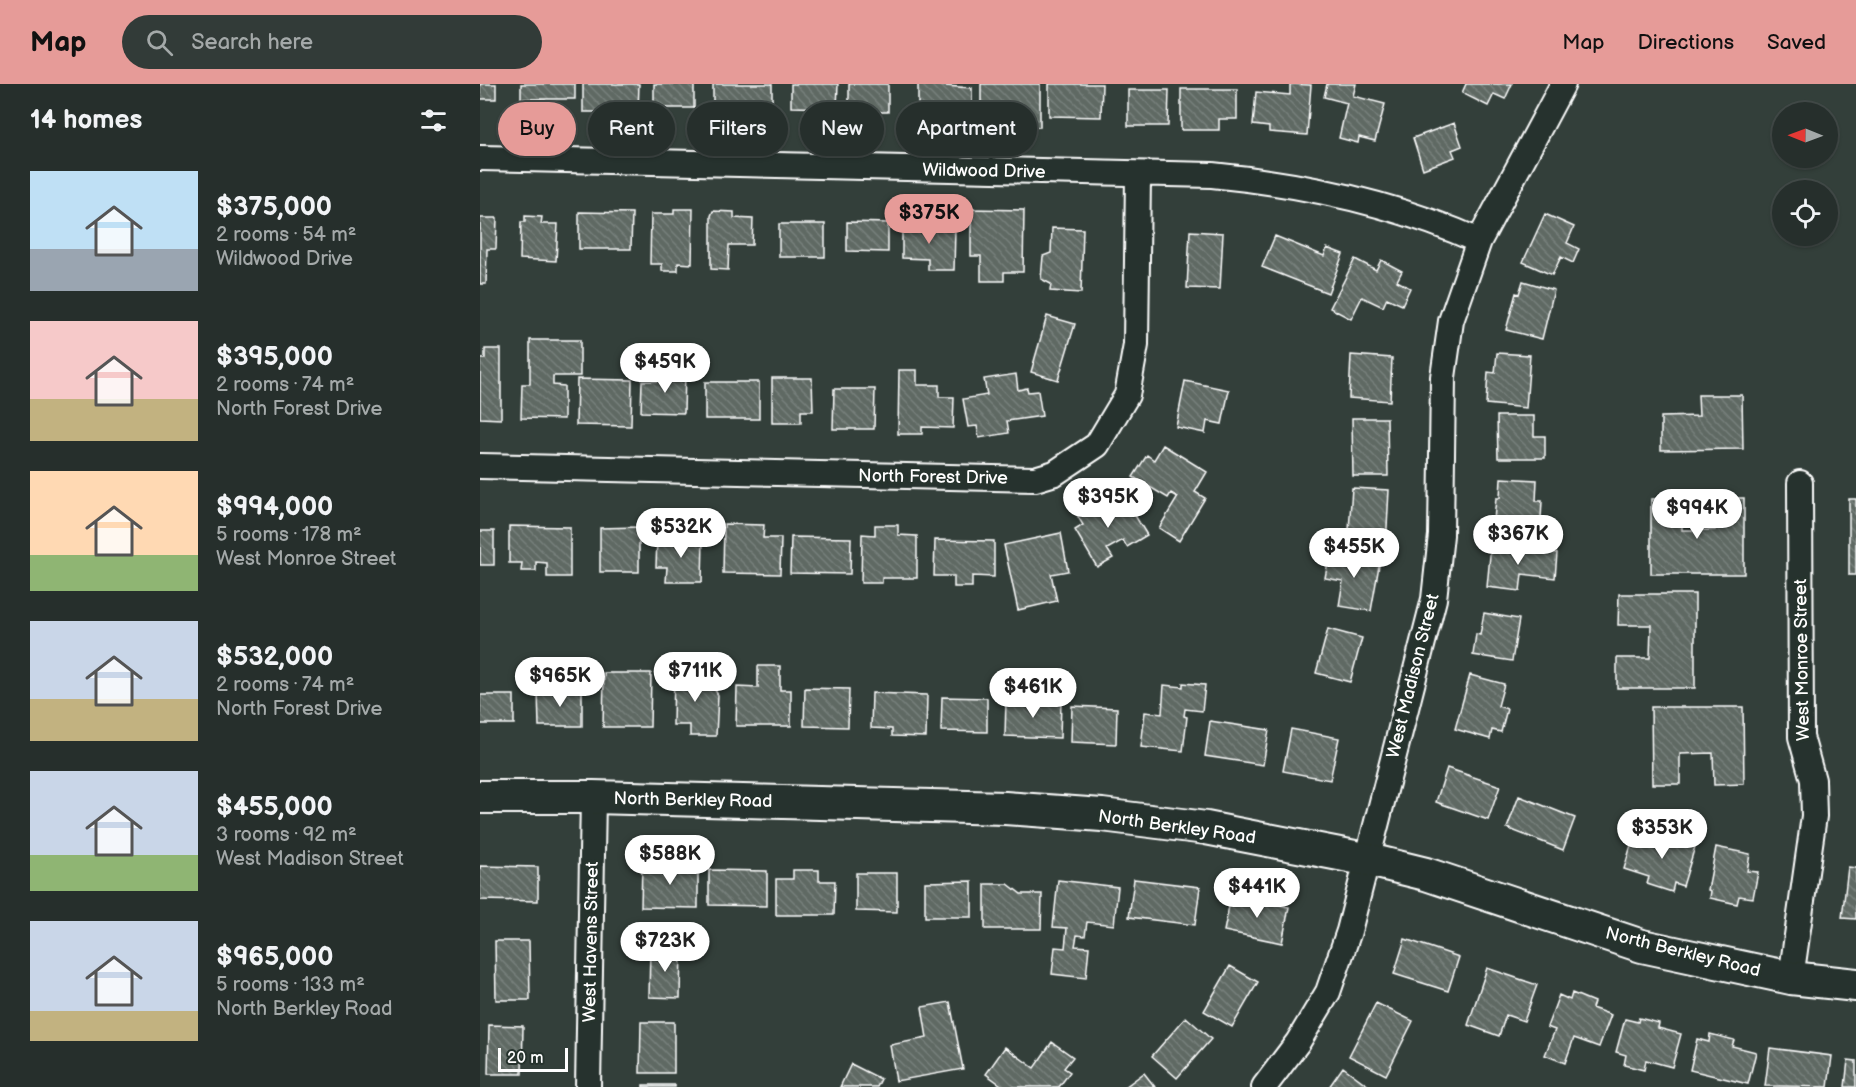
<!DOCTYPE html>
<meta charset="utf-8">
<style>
body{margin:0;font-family:"Balsamiq Sans",sans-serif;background:#323b38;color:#f1f3f6;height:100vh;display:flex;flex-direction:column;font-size:22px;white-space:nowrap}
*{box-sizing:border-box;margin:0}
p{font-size:20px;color:#a4a9a9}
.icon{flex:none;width:33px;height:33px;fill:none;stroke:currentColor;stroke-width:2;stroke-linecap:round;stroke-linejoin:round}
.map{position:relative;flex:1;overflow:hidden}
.panel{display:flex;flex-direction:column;background:#262f2c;width:480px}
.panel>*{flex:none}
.hud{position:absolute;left:18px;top:18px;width:570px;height:54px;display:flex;gap:12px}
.needle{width:39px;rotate:271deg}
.controls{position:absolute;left:1292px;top:18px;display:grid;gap:12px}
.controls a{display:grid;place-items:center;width:66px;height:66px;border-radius:50%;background:#262f2c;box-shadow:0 2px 4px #0004,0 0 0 2px #424a48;font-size:30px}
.scale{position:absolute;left:18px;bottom:15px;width:70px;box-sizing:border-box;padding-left:6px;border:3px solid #fff;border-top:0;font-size:16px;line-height:21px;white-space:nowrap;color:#fff;-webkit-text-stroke:4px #26332d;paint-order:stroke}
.price{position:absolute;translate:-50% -51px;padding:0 14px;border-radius:21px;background:#fff;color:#222;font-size:20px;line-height:39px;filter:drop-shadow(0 2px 3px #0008)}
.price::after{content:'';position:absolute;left:50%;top:36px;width:18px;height:14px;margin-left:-9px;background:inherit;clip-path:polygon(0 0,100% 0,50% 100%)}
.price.selected{background:#e69b98;color:#111}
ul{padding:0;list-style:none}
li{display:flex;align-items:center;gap:18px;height:150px;padding:0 30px}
li span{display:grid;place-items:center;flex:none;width:168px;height:120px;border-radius:0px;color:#555}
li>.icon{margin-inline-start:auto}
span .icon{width:72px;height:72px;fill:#fffc;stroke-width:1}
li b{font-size:26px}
h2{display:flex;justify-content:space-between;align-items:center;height:72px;padding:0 30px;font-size:26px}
.chip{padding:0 21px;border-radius:27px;background:#262f2c;box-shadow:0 2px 4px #0004,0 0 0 2px #424a48;font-size:21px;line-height:54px}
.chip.selected{background:#e69b98;color:#111}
header{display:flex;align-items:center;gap:36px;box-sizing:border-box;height:84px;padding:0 30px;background:#e69b98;color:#111}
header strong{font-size:28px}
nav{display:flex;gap:33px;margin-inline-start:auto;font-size:21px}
.search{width:420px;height:54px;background:#323b38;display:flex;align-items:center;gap:15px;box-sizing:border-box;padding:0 21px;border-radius:33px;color:#a4a9a9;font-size:22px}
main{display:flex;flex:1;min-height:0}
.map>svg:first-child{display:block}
</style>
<header>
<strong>Map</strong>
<div class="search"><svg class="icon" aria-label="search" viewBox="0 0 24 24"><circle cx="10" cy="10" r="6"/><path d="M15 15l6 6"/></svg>Search here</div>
<nav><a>Map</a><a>Directions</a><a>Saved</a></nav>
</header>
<main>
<section class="panel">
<h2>14 homes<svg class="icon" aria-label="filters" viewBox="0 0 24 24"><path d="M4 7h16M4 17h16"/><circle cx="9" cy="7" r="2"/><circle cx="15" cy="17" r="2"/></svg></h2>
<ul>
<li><span style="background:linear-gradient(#bfe0f5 65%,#9aa5b1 0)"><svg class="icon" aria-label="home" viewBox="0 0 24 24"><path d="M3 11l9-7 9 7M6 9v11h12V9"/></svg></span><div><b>$375,000</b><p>2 rooms · 54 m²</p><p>Wildwood Drive</p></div></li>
<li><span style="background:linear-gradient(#f6c9c9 65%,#c2b280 0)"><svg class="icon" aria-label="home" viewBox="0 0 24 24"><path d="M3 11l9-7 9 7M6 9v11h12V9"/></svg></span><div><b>$395,000</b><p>2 rooms · 74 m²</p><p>North Forest Drive</p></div></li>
<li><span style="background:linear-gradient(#ffd9b3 70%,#8fb573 0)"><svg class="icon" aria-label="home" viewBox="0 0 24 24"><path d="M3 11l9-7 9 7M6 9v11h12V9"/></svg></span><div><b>$994,000</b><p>5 rooms · 178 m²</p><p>West Monroe Street</p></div></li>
<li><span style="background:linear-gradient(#c9d6e8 65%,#c2b280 0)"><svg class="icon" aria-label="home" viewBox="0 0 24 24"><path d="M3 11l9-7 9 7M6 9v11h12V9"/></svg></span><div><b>$532,000</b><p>2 rooms · 74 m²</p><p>North Forest Drive</p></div></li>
<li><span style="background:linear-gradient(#c9d6e8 70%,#8fb573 0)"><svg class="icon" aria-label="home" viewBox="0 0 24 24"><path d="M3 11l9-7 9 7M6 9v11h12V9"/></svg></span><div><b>$455,000</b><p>3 rooms · 92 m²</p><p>West Madison Street</p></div></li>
<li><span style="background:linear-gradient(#c9d6e8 75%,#c2b280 0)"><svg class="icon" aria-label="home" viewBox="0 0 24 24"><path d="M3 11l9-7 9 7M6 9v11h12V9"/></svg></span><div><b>$965,000</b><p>5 rooms · 133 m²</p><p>North Berkley Road</p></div></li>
</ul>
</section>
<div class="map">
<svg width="1376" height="1003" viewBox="0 0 1376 1003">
<defs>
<pattern id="building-back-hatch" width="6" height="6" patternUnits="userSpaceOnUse" patternTransform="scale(1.5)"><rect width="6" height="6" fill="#5f6964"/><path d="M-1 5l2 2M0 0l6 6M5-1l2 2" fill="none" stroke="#77807b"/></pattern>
</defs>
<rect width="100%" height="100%" fill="#333f3a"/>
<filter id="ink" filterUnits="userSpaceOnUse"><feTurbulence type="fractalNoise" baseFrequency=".0167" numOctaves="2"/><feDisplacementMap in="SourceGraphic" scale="12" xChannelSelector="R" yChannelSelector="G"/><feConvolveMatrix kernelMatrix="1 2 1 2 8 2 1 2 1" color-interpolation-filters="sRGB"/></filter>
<g filter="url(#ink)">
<path fill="url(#building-back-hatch)" stroke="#fff" stroke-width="1.5" d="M0,0H16V15H0Z
M41,0H95V15H41Z
M103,0H159L158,28H103Z
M174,0H214V24H174Z
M233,0H292V30H233Z
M311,0H358L357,24L311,23Z
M369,0H408V28H369Z
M438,0L492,4V40L438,41Z
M501,0H560V43H521L520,30H501Z
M569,0H622L621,33L569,32Z
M810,0L831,1L827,51L789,48V43L773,41L776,8L810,11Z
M847,0H876L873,12L905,20L895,57L879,53L878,59L859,54L867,19L844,13Z
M986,0H1032L1025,15L1014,10L1008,22L982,9Z
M701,5H757V35H739V46H701Z
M648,6H689L688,42H648Z
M974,39L982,62L972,66L975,73L943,85L933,54Z
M194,125H213L212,180L198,179V187H182V180H170L171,130H194Z
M491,125L544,126L543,188H524V197H501V172H491Z
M233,127L254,128V134L273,135L272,161H249L248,186L231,185V132Z
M99,128L152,129L151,165H99Z
M1065,130L1094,143L1087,159L1099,165L1093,179L1081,173L1072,191L1043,178Z
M45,132L62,133L61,140H78L76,177L40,175L41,138H45Z
M0,134H17L16,165H7L6,200H0Z
M367,138L408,139V168L367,167Z
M422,138H448V145H475L474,186H448V175L422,174Z
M299,140H345V173H299Z
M572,144L603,145L601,209L570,207L571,200L561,195L563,172L571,169Z
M710,147L743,149L740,205L707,204Z
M795,152L844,172L847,164L863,170L848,209L782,183Z
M875,175L896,186L901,176L922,187L917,197L930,204L922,221L907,214L903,223L882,213L871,235L850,224Z
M1043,197L1074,206L1062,255L1026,246L1036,209L1039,210Z
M567,232L595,240L578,296L551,288Z
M50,256H100V292H73V301L84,302V335L41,334L42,300H50Z
M5,265H21V335L0,334V275H5Z
M1017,269L1050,271L1046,324L1006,320L1008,288L1015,289Z
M871,271L912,274L910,317L869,314Z
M184,286L205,287L204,329L161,328L162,297H183Z
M419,286H437V301H459V313H474L473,344L442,343V350H418Z
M536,290L538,306L547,304L548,308L558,307L562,332L527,337L529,349L499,354L497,342L488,343L483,315L507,311L504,295Z
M292,294H332L333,327H321V339H292Z
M97,295L152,296L151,342L96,341Z
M705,297L749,306L742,340L727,337L725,349L696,343Z
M225,298H279V335H225Z
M354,305H395L394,345H353Z
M1218,311H1262L1263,365L1181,366V333L1219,332Z
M1017,332H1054V352H1065V374H1018Z
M872,334H907L908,392H873Z
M683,361L727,388L715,408L725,414L699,457L679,444L698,413L691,409L688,414L653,393L667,371L674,376Z
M1021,394L1057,396L1056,417H1062L1060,452L1019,450V436H1014L1016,414H1020Z
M872,404L909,406L906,462L868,460Z
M643,412L667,451L647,463L643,456L627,465L633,474L617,483L595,446L603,441L597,431L621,417L625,424Z
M1235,414H1264V490H1171V415H1202V446H1235Z
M1369,415H1376V491H1369Z
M244,440L284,441L283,454H301L300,490L243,489Z
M395,441H418V451L437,452V494H402V499H381L382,450L395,451Z
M29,442L90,443V493H67V479L56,478V487H41L42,479H29Z
M159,443V488H120V444Z
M0,447H14V481H0Z
M581,449L588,487L571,490L577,517L538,526L524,461Z
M311,453L371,454L370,490L310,489Z
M177,454L223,455L222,498H186L187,483H176Z
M455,456L514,457V493L492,492V503H474V492H454Z
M1011,461L1077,469L1075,494L1042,490L1040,507L1007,503Z
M850,467L900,476L891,527L859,522L863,497L845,494Z
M1139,510H1215V604H1137V574H1170L1171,541H1138Z
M1004,529L1039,535L1032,577L993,571L996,550L1000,551Z
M848,545L882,554L870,598L836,589Z
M278,582H300V606H311V642H256L257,603L278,604Z
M194,586L224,587L238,611L236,652H210V641H193Z
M124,589H171L170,643H123Z
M990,591L1024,600L1018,622L1027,625L1021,648L1012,646L1010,655L975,645Z
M703,599L725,601L722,627L705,625L704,632L707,633L703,667L661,663L665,628L682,630L684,601L703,603Z
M325,604L369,605L368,643L324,642Z
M58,607H102V642H59Z
M392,609L447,611L446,653L412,652V645L391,644Z
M0,611H34V640H0Z
M462,613L507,614V648L461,647Z
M526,616L581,617L580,654L525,652Z
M592,622L637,624L636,660L591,658Z
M1171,623H1263L1264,700L1234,701L1233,669L1200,670V700H1172Z
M730,637L789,646L783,681L725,672Z
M811,645L859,654L850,696L803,687Z
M967,684L1020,702L1008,736L956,718Z
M1039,712L1095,734L1083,766L1027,744Z
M1190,748L1217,756L1203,802L1194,799L1192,808L1167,800L1169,793L1144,785L1154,751L1186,761Z
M1236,763L1270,770L1267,787L1278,788L1273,814L1259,812L1257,820L1230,814L1231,807L1228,806Z
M162,780H218V824L161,823Z
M0,782L58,783V817L0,816Z
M1368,783L1376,784V835L1362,834Z
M229,786L287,787V822L229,821Z
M313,786H339V797H355L354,831H296V795H313Z
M376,789H417V828L376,827Z
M654,795L720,803L715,841L649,833Z
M578,796L638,803L634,841L607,838L605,852L597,851L595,862L609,863L606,894L572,890L575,863L585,864L587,844L573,843Z
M492,797V833H445V798Z
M505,800H528L541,810H562L561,845H505Z
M751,812L809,823L802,859L744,847Z
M925,855L979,873L968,907L914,890Z
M15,857H49L50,916H16Z
M170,865H201L200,914L169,913Z
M750,882L778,898L752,943L724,927Z
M1007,884L1057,901L1044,937L1026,931L1019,952L988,941Z
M1092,909L1114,918L1112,924L1131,931L1119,963L1094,954L1085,979L1065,971L1075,946L1067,943L1079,911L1090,916Z
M470,918L483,985L416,997L410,961L447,954L442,923Z
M896,919L933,937L906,991L869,972Z
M706,933L731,955L697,994L672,972Z
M1159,934L1179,939L1178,944L1201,950L1192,983L1166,976L1164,986L1144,981L1146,971L1136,968L1145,935L1158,938Z
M161,938H194V989H160Z
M9,941L43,942L42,990H8Z
M1230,950L1254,956L1252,962L1276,968L1268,1000L1210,986L1217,955L1229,958Z
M572,958L593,973L584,984L590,988L579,1003H524L506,990L525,963L554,984Z
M1290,964L1352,972L1348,1003L1285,1002Z
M1368,976L1376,977V1003H1365Z
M371,980L401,995L397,1003H360Z
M863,983L890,1003H849Z
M664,989L675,1003H645Z
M163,1001H195V1003H163Z"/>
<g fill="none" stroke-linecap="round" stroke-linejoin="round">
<defs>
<path id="minor" d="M0,74L732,91C824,100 914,119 999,157
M0,382L555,395L575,389L617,361L647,311L656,261L658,91
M1311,894L1334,732L1333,696L1321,653L1320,399
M108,1003L113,713
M784,1003L818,958L848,908L869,847L954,515L961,451L963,293L971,237L999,157L1083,0"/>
<path id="tertiary" d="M0,713H113L525,724L622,731L726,744L885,775L946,790L1162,862L1311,894L1376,901"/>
</defs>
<use href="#minor" stroke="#fff" stroke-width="28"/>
<use href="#tertiary" stroke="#fff" stroke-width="36"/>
<use href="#minor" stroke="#26332d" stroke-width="24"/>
<use href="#tertiary" stroke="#26332d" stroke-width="32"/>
</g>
</g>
<g text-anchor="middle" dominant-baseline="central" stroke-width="6" stroke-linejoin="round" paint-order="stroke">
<g font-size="18" fill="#fff" stroke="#26332d">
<text transform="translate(504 87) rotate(1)">Wildwood Drive</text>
<text transform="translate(453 393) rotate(1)">North Forest Drive</text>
<text transform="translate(1322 576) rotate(-91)">West Monroe Street</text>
<text transform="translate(933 592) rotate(-76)">West Madison Street</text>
<text transform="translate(213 716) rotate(1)">North Berkley Road</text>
<text transform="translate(697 743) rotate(8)">North Berkley Road</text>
<text transform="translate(111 858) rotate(-89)">West Havens Street</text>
<text transform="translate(1203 868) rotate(14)">North Berkley Road</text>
</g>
</g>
</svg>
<div class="controls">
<a><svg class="needle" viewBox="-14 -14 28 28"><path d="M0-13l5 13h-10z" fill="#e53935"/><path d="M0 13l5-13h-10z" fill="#a4a9a9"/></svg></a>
<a><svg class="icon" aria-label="locate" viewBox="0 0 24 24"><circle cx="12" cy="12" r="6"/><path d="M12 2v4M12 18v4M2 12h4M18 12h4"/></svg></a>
</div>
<div class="scale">20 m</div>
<b class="price selected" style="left:449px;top:161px">$375K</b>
<b class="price" style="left:185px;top:310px">$459K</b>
<b class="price" style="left:628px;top:445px">$395K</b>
<b class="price" style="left:1217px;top:456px">$994K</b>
<b class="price" style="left:201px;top:475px">$532K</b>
<b class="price" style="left:1038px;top:482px">$367K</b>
<b class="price" style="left:874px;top:495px">$455K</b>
<b class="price" style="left:215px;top:619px">$711K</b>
<b class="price" style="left:80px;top:624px">$965K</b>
<b class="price" style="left:553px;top:635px">$461K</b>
<b class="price" style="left:1182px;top:776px">$353K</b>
<b class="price" style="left:190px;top:802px">$588K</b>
<b class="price" style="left:777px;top:835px">$441K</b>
<b class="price" style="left:185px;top:889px">$723K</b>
<div class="hud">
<a class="chip selected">Buy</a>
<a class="chip">Rent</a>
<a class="chip">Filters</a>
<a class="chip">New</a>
<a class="chip">Apartment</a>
</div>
</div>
</main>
